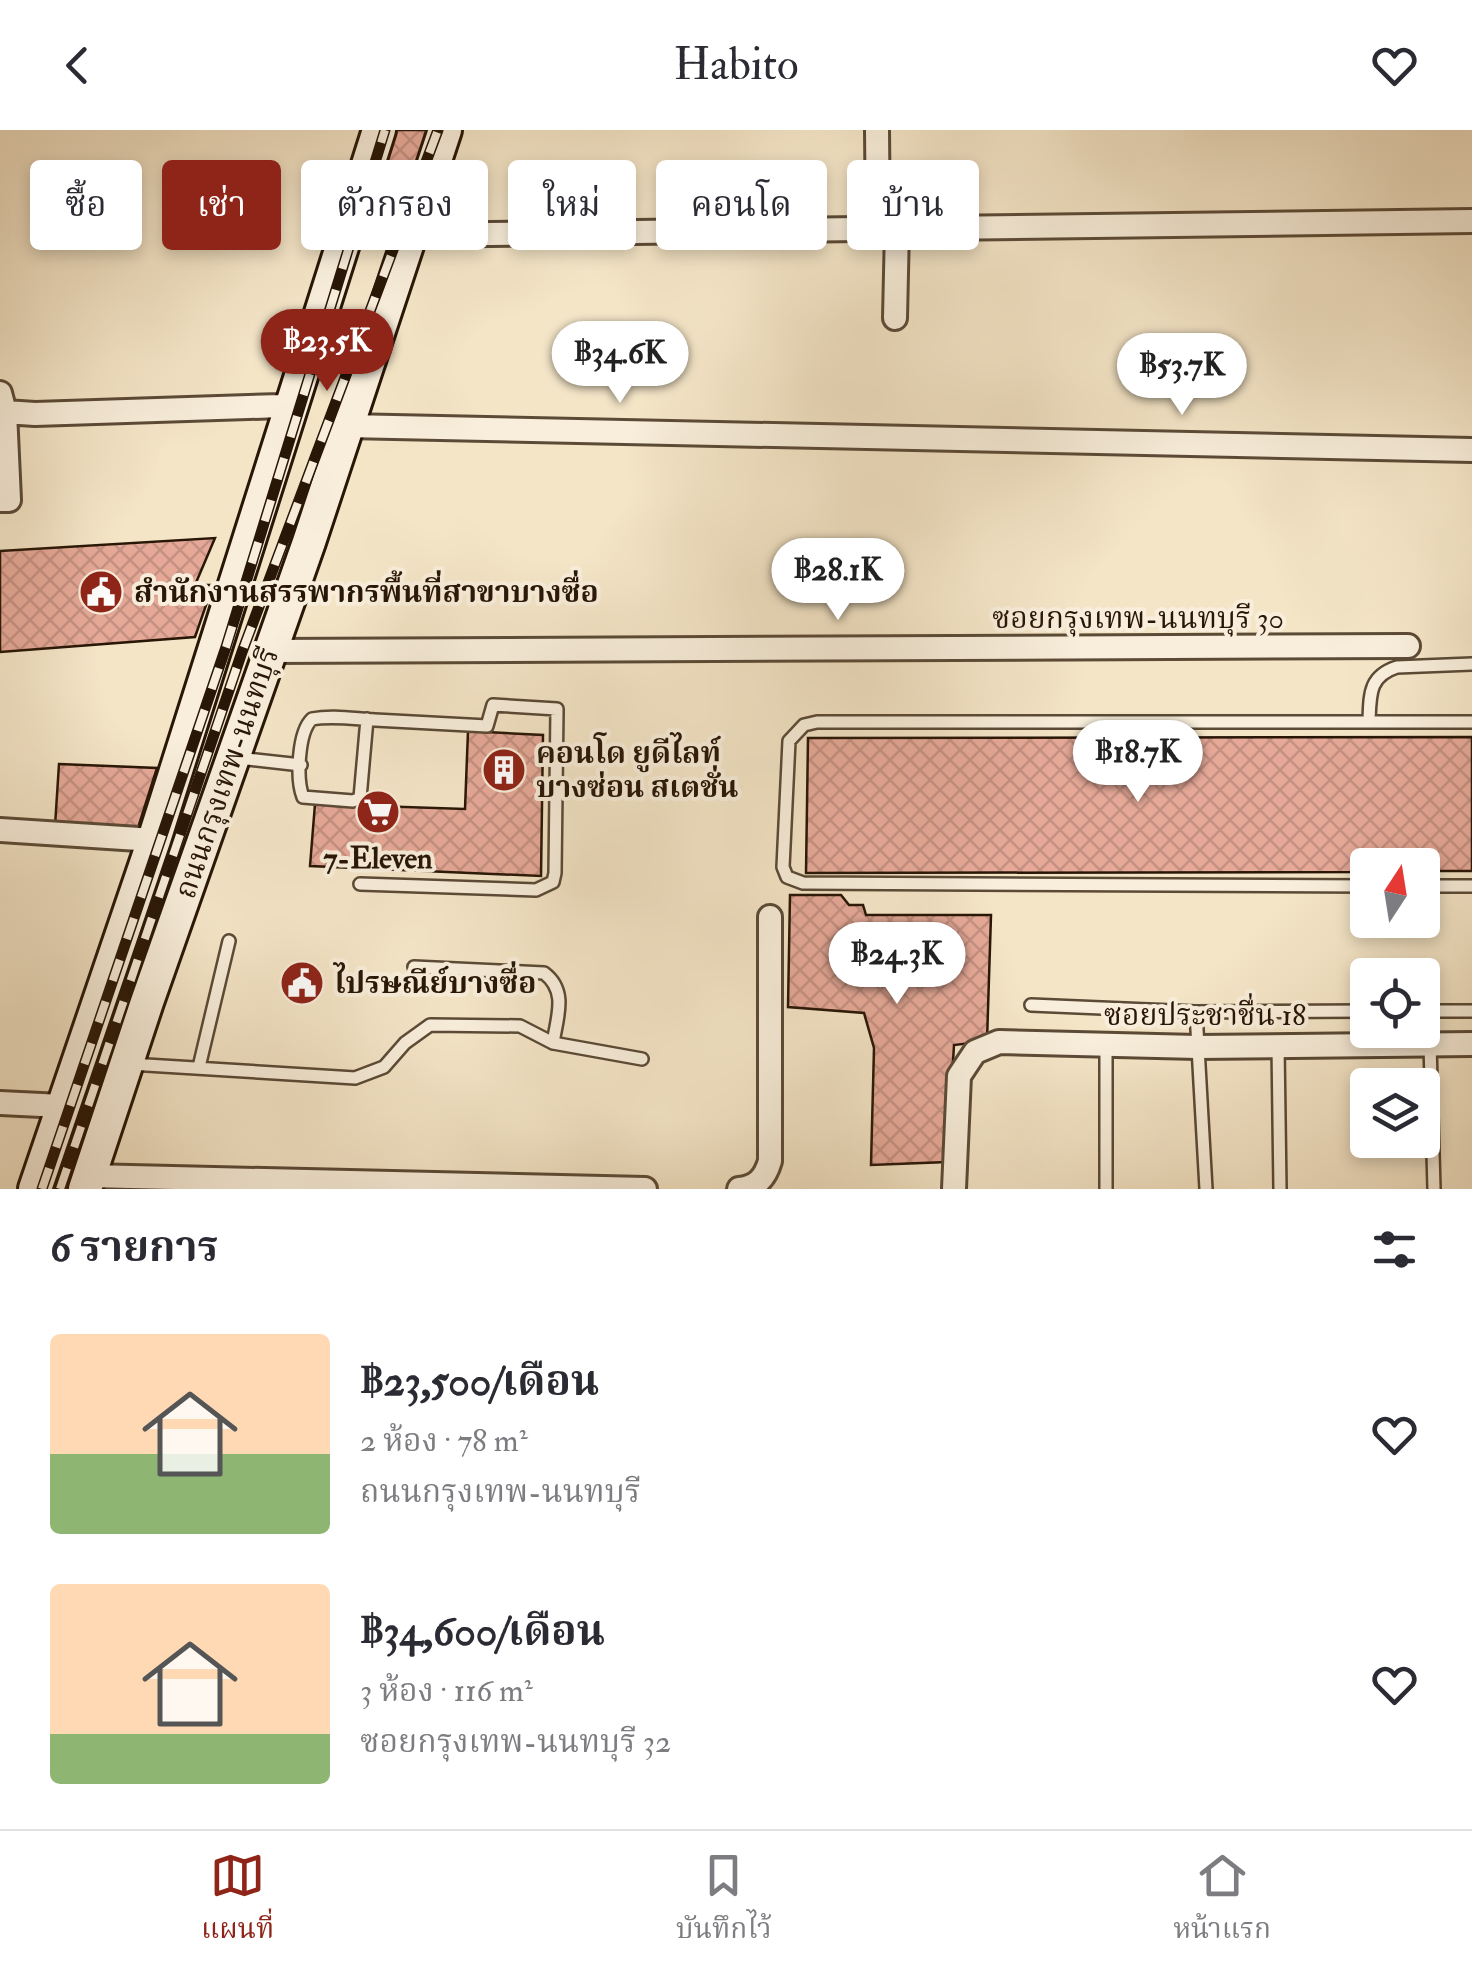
<!DOCTYPE html>
<html lang="th">
<meta charset="utf-8">
<style>
body{margin:0;font-family:"IM FELL Double Pica","Noto Serif Thai",serif;background:#f7f7f7;color:#2b2b33;height:100vh;display:flex;flex-direction:column;font-size:38px;white-space:nowrap}
*{box-sizing:border-box;margin:0}
p{font-size:32px;color:#7c7c81}
.icon{flex:none;width:55px;height:55px;fill:none;stroke:currentColor;stroke-width:2;stroke-linecap:round;stroke-linejoin:round}
.map{position:relative;height:1059px;overflow:hidden}
.details{display:flex;flex-direction:column;background:#fff;flex:1}
.details>*{flex:none}
.top-card{position:absolute;left:30px;top:30px;width:1412px;height:90px;display:flex;gap:20px}
.needle{width:65px;rotate:12deg}
.buttons{position:absolute;left:1350px;top:718px;display:grid;gap:20px}
.buttons a{display:grid;place-items:center;width:90px;height:90px;border-radius:10px;background:#fff;box-shadow:0 5px 15px #0003;font-size:50px}
.price{position:absolute;translate:-50% -85px;padding:0 22px;border-radius:35px;background:#fff;color:#222;font-size:32px;line-height:65px;filter:drop-shadow(0 2px 5px #0008)}
.price::after{content:'';position:absolute;left:50%;top:60px;width:30px;height:22px;margin-left:-15px;background:inherit;clip-path:polygon(0 0,100% 0,50% 100%)}
.price.current{background:#8f2418;color:#fff}
ul{padding:0;list-style:none}
li{display:flex;align-items:center;gap:30px;height:250px;padding:0 50px}
li span{display:grid;place-items:center;flex:none;width:280px;height:200px;border-radius:10px;color:#555}
li>.icon{margin-inline-start:auto}
span .icon{width:120px;height:120px;fill:#fffc;stroke-width:1}
li b{font-size:42px}
h2{display:flex;justify-content:space-between;align-items:center;height:120px;padding:0 50px;font-size:42px}
.chip{padding:0 35px;border-radius:10px;background:#fff;box-shadow:0 5px 15px #0003;font-size:35px;line-height:90px}
.chip.current{background:#8f2418;color:#fff}
header{display:flex;justify-content:space-between;align-items:center;height:130px;padding:0 50px;background:#fff;font-size:45px;font-weight:600}
.menu{display:flex;justify-content:space-around;align-items:center;height:140px;border-top:2px solid #e1e1e2;background:#fff;font-size:28px;color:#7c7c81}
.menu a{display:grid;justify-items:center;gap:5px}
.menu .current{color:#8f2418}
.map>svg:first-child{display:block}
</style>
<header><svg class="icon" aria-label="back" viewBox="0 0 24 24"><path d="M15 5l-7 7 7 7"/></svg>Habito<svg class="icon" aria-label="heart" viewBox="0 0 24 24"><path d="M12 20l-8-8c-3-5 5-10 8-4 3-6 11-1 8 4z"/></svg></header>
<div class="map">
<svg width="1472" height="1059" viewBox="0 0 1472 1059">
<defs>
<pattern id="building-cross-hatch" width="8" height="8" patternUnits="userSpaceOnUse" patternTransform="scale(2.5)"><rect width="8" height="8" fill="#e6a998"/><path d="M0 0l8 8M0 8l8-8" fill="none" stroke="#c59182"/></pattern>
</defs>
<rect width="100%" height="100%" fill="#f4e5c7"/>
<filter id="stains"><feTurbulence type="fractalNoise" baseFrequency=".002" numOctaves="4"/><feColorMatrix values="0 0 0 0 .2 0 0 0 0 .09 0 0 0 0 .02 0 0 0 .5 -.17"/></filter>
<radialGradient id="worn" r=".72"><stop offset=".6" stop-color="#630" stop-opacity="0"/><stop offset="1" stop-color="#630" stop-opacity=".3"/></radialGradient>
<path fill="url(#building-cross-hatch)" stroke="#281606" stroke-width="2.5" d="M372,0H450L427,70L356,46Z
M215,408L195,455H213L195,507L0,522V421Z
M468,601L543,605L541,746L310,736L315,674L465,679Z
M1472,607V741H1422V735H1368V742L806,743L808,608Z
M59,634L157,638L137,701L55,696Z
M790,765H841L849,775H863L866,785H991L987,911L954,915L947,1032L871,1035L874,918L864,883L788,877Z"/>
<g fill="none" stroke-linecap="round" stroke-linejoin="round">
<defs>
<path id="lane" d="M1369,591C1370,564 1369,546 1397,537L1472,534
M238,628L301,635
M360,754L536,760L553,752L555,743L557,579L493,575L487,596C449,594 412,592 375,590C355,589 332,585 312,589C298,602 296,649 303,667L353,671L360,668L367,589
M1368,756L803,753L787,747L783,737L789,611L804,595L817,592H1472
M1422,756H1472
M414,837L544,843C568,861 557,887 553,913
M1031,875L1196,882L1368,881
M1422,881H1472
M1196,882L1206,1059
M1430,914L1434,1059
M1106,915V1059
M1278,916L1280,1059
M130,934L355,948L384,937L405,913L430,895L520,896L553,913L642,929
M199,937L229,811"/>
<path id="street" d="M877,0L878,98
M409,105L1472,91
M895,188L897,99
M0,263L5,282L35,284L281,276L291,273
M347,296L1472,320
M0,370H9L5,282
M269,521L1408,516
M0,700L154,710
M0,973L62,976
M89,1046L645,1059
M739,1059C757,1057 765,1048 770,1031V787
M954,1059L959,946L975,922L999,912L1197,917L1472,914"/>
<path id="secondary" d="M35,1059L154,710L379,0
M85,1059L147,872L309,412L445,0"/>
</defs>
<use href="#lane" stroke="#5b4a36" stroke-width="16"/>
<use href="#street" stroke="#5b4a36" stroke-width="28"/>
<use href="#secondary" stroke="#281606" stroke-width="38"/>
<use href="#lane" stroke="#f8eedb" stroke-width="11"/>
<use href="#street" stroke="#f8eedb" stroke-width="22"/>
<use href="#secondary" stroke="#f8eedb" stroke-width="32"/>
<defs>
<path id="rail" d="M42,1059L226,517L385,0
M60,1059L242,522L438,0"/>
</defs>
<use href="#rail" stroke="#281606" stroke-width="11"/>
<use href="#rail" stroke="#f8eedb" stroke-width="8" stroke-dasharray="22" stroke-linecap="butt"/>
</g>
<defs>
<symbol id="civic-disc" viewBox="-11 -11 22 22"><circle r="9.5" fill="#8f2418" stroke="#f8eedb"/><path d="M-.6-6.5H3V-4.5H.6V-3L4-1V1h2V6H-6V1h2V-1L-.6-3ZM-1.2 2.5V6h2.4V2.5Z" fill="#fff"/></symbol>
<symbol id="building-disc" viewBox="-11 -11 22 22"><circle r="9.5" fill="#8f2418" stroke="#f8eedb"/><path d="M-4-6H4V6H1V3H-1V6H-4ZM-2.5-4.3h1.7v1.8h-1.7ZM.8-4.3h1.7v1.8H.8ZM-2.5-1h1.7V.8h-1.7ZM.8-1h1.7V.8H.8Z" fill="#fff"/></symbol>
<symbol id="supermarket-disc" viewBox="-11 -11 22 22"><circle r="9.5" fill="#8f2418" stroke="#f8eedb"/><path d="M-6-5.5h2.5l.6 2H6L4.5 2H-2.5L-4.4-4H-6ZM-1.5 3.2a1.3 1.3 0 1 0 .1 0ZM3 3.2a1.3 1.3 0 1 0 .1 0Z" fill="#fff"/></symbol>
</defs>
<g fill-rule="evenodd">
<use href="#civic-disc" x="76" y="437" width="50" height="50"/>
<use href="#building-disc" x="479" y="615" width="50" height="50"/>
<use href="#supermarket-disc" x="353" y="657" width="50" height="50"/>
<use href="#civic-disc" x="277" y="828" width="50" height="50"/>
</g>
<g text-anchor="middle" dominant-baseline="central" stroke-width="8" stroke-linejoin="round" paint-order="stroke">
<g font-size="30" font-weight="bold" fill="#281606" stroke="#f8eedb" text-anchor="start">
<text x="134" y="462">สำนักงานสรรพากรพื้นที่สาขาบางซื่อ</text>
<text x="536" y="623">คอนโด ยูดีไลท์<tspan x="536" dy="34">บางซ่อน สเตชั่น</tspan></text>
<text x="378" y="728" text-anchor="middle">7-Eleven</text>
<text x="334" y="853">ไปรษณีย์บางซื่อ</text>
</g>
<g font-size="30" fill="#281606" stroke="#f8eedb">
<text x="1138" y="488">ซอยกรุงเทพ-นนทบุรี 30</text>
<text transform="translate(227 643) rotate(-71)">ถนนกรุงเทพ-นนทบุรี</text>
<text x="1205" y="885">ซอยประชาชื่น 18</text>
</g>
</g>
<rect width="100%" height="100%" filter="url(#stains)"/>
<rect width="100%" height="100%" fill="url(#worn)"/>
</svg>
<div class="buttons">
<a><svg class="needle" viewBox="-14 -14 28 28"><path d="M0-13l5 13h-10z" fill="#e53935"/><path d="M0 13l5-13h-10z" fill="#7c7c81"/></svg></a>
<a><svg class="icon" aria-label="locate" viewBox="0 0 24 24"><circle cx="12" cy="12" r="6"/><path d="M12 2v4M12 18v4M2 12h4M18 12h4"/></svg></a>
<a><svg class="icon" aria-label="layers" viewBox="0 0 24 24"><path d="M12 4l9 5-9 5-9-5zM3 14l9 5 9-5"/></svg></a>
</div>
<b class="price current" style="left:327px;top:264px">฿23.5K</b>
<b class="price" style="left:620px;top:276px">฿34.6K</b>
<b class="price" style="left:1182px;top:288px">฿53.7K</b>
<b class="price" style="left:838px;top:493px">฿28.1K</b>
<b class="price" style="left:1138px;top:675px">฿18.7K</b>
<b class="price" style="left:897px;top:877px">฿24.3K</b>
<div class="top-card">
<a class="chip">ซื้อ</a>
<a class="chip current">เช่า</a>
<a class="chip">ตัวกรอง</a>
<a class="chip">ใหม่</a>
<a class="chip">คอนโด</a>
<a class="chip">บ้าน</a>
</div>
</div>
<section class="details">
<h2>6 รายการ<svg class="icon" aria-label="filters" viewBox="0 0 24 24"><path d="M4 7h16M4 17h16"/><circle cx="9" cy="7" r="2"/><circle cx="15" cy="17" r="2"/></svg></h2>
<ul>
<li><span style="background:linear-gradient(#ffd9b3 60%,#8fb573 0)"><svg class="icon" aria-label="home" viewBox="0 0 24 24"><path d="M3 11l9-7 9 7M6 9v11h12V9"/></svg></span><div><b>฿23,500/เดือน</b><p>2 ห้อง · 78 m²</p><p>ถนนกรุงเทพ-นนทบุรี</p></div><svg class="icon" aria-label="heart" viewBox="0 0 24 24"><path d="M12 20l-8-8c-3-5 5-10 8-4 3-6 11-1 8 4z"/></svg></li>
<li><span style="background:linear-gradient(#ffd9b3 75%,#8fb573 0)"><svg class="icon" aria-label="home" viewBox="0 0 24 24"><path d="M3 11l9-7 9 7M6 9v11h12V9"/></svg></span><div><b>฿34,600/เดือน</b><p>3 ห้อง · 116 m²</p><p>ซอยกรุงเทพ-นนทบุรี 32</p></div><svg class="icon" aria-label="heart" viewBox="0 0 24 24"><path d="M12 20l-8-8c-3-5 5-10 8-4 3-6 11-1 8 4z"/></svg></li>
</ul>
</section>
<nav class="menu">
<a class="current"><svg class="icon" aria-label="map" viewBox="0 0 24 24"><path d="M3 6l6-2 6 2 6-2v14l-6 2-6-2-6 2zM9 4v14M15 6v14"/></svg>แผนที่</a>
<a><svg class="icon" aria-label="saved" viewBox="0 0 24 24"><path d="M7 4h10v16l-5-4-5 4z"/></svg>บันทึกไว้</a>
<a><svg class="icon" aria-label="home" viewBox="0 0 24 24"><path d="M3 11l9-7 9 7M6 9v11h12V9"/></svg>หน้าแรก</a>
</nav>
